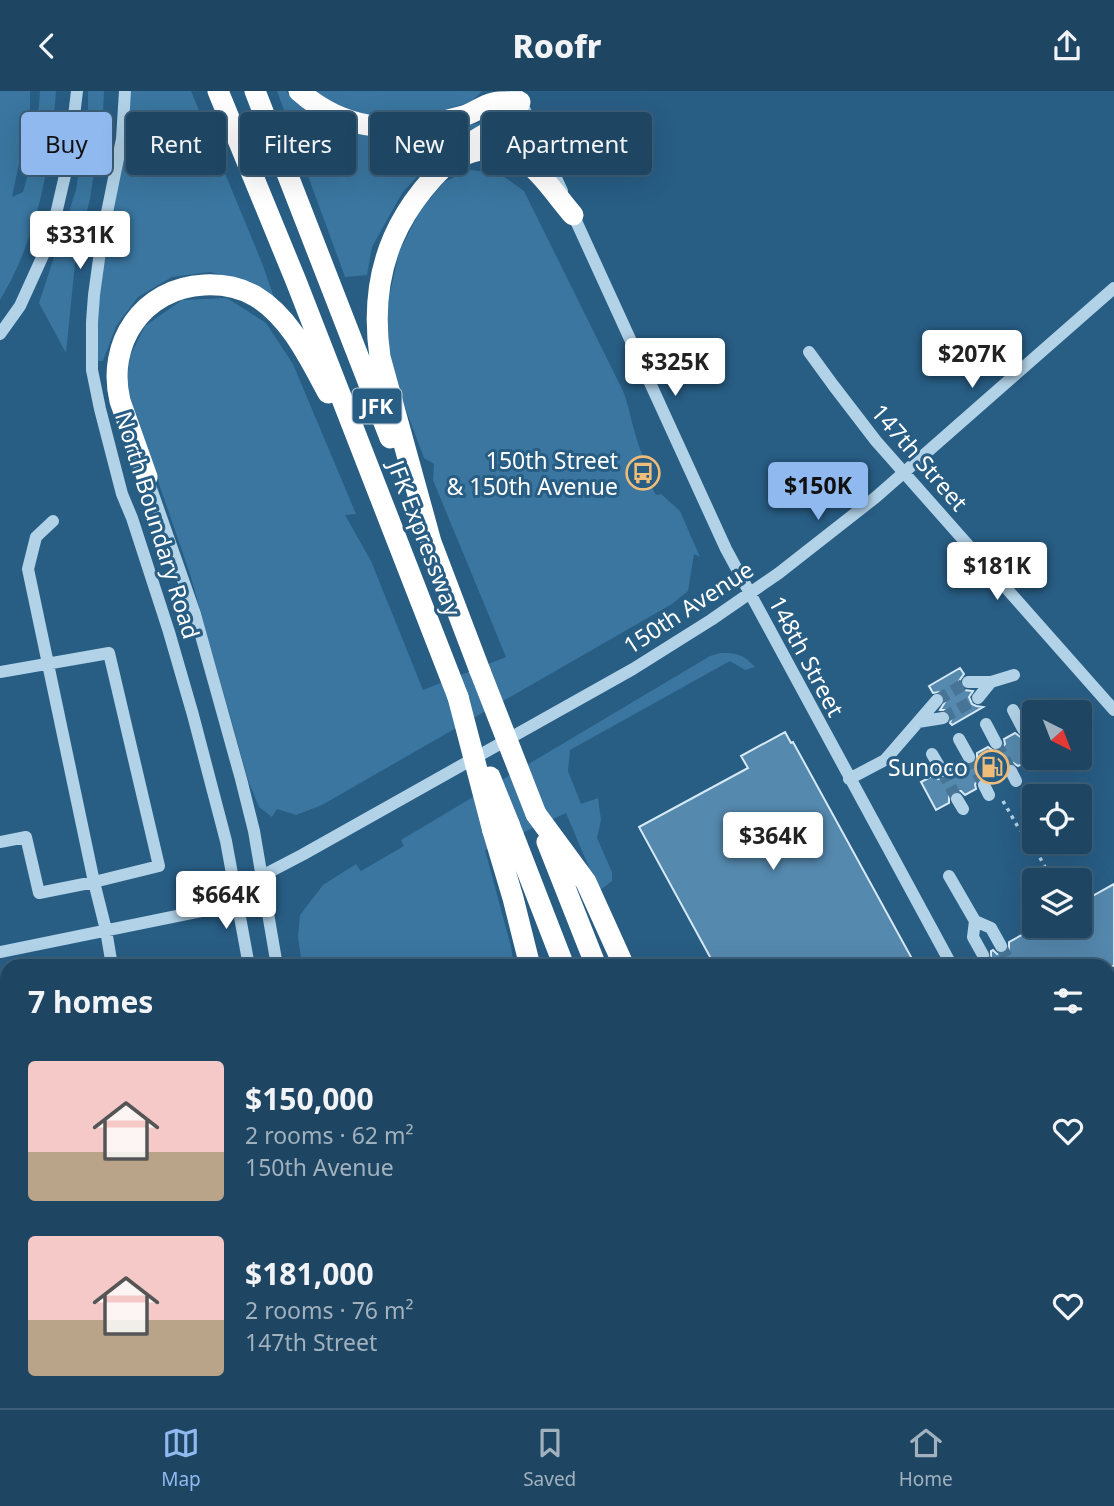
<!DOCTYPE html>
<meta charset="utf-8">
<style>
body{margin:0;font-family:"Noto Sans",sans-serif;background:#264d69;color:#f1f3f6;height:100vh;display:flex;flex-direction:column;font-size:26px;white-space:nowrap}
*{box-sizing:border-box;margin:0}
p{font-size:23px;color:#a1b1be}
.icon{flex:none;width:38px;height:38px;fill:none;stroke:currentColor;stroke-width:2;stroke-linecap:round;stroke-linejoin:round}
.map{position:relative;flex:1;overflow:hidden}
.details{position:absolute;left:0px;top:868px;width:1115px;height:450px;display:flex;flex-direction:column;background:#1e4663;border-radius:21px 21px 0 0;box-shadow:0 7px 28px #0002,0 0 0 2px #3c5e78}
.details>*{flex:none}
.banner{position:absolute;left:21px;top:21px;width:700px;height:63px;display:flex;gap:14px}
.needle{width:46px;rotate:138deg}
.controls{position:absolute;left:1022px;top:609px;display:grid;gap:14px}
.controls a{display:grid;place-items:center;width:70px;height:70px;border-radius:7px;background:#1e4663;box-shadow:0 7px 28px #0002,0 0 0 2px #3c5e78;font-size:35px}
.price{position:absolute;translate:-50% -60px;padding:0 16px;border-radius:7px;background:#fff;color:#222;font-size:23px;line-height:46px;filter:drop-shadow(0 2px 4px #0008)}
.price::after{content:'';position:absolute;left:50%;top:42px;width:21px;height:16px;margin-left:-10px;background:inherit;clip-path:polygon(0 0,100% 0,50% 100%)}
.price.current{background:#90b9f0;color:#111}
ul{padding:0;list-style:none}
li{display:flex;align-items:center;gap:21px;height:175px;padding:0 28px}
li span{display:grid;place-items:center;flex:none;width:196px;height:140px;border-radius:7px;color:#555}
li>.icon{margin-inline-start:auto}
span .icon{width:84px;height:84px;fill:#fffc;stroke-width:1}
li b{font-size:30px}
h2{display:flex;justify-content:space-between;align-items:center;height:84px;padding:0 28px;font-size:30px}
.pill{padding:0 24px;border-radius:7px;background:#1e4663;box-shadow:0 7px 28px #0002,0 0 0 2px #3c5e78;font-size:24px;line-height:63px}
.pill.current{background:#90b9f0;color:#111}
header{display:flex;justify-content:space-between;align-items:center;height:91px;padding:0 28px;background:#1e4663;font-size:32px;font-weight:800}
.tabs{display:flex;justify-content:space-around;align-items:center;height:98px;border-top:2px solid #3c5e78;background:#1e4663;font-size:19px;color:#a1b1be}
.tabs a{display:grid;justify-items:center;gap:4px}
.tabs .current{color:#90b9f0}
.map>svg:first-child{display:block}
</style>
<header><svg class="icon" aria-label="back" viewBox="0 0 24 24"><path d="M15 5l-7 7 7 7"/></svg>Roofr<svg class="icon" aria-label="share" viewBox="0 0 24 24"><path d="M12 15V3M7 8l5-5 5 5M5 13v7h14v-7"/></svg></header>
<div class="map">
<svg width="1114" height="1317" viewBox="0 0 1114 1317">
<rect width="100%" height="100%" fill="#285d84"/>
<path fill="#3a76a0" d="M0,0H30V20L12,106L23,101C33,69 38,34 40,0H56C51,72 38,146 0,209Z
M88,0H104L103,22L90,108L76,162L66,262L39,212L76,99L88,18Z
M128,0H191L262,172L275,209L252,193L210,181L172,186L138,206L116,235L103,270H96L95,229Z
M277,0H286L295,11L336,37L380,46L426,42L484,31L435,66L402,102L372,156L367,184L345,186Z
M312,0H482L471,11L432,22L368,26L321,8Z
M470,79L499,82L524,100L624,302C631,323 634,345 643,365L635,367L656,404L661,403L680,420L700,466L694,463L688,500L672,513L322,714L296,724L277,718L272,726L259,716L249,692L190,483L145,352L125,302L130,265L145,235L182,209L227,207L266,232L293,273L356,423L345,424L371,470L423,599L506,566L433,389L434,373L424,367L403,311L389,266L386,220L399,161L421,118L444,91Z
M720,562C737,562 743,563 755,576L745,579L730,570L570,659L568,680L581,713L598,707L601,729L597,747L612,781V790L599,800L566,722L485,759L511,856L514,875H302L298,846L300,824L323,794L356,773L361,780L404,755L401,749L710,565Z
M1114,1057V1177L1108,1154V1063Z
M1108,1276H1114V1317H993L975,1311H1108Z
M309,1311H382L375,1317H309Z
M420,1311H621L628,1317H410Z
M660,1311H709L710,1317H666Z
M777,1311H912L925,1317H780Z"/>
<path fill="#5589ae" stroke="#d6e9f6" stroke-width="2" d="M960,577L964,583L959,590L961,596L964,599L973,600L969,606L972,613L976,615L983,616L952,634L950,632L952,626L950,622L945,619H940L945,611V606L939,601L933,602L929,595Z
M1034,631V659L1030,664V669L1018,675L1012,671L1007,673L1002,679L1003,684L991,690L985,685L980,687L975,693L976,698L965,704L961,700H953L949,704V712L936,719L921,691L934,684L938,688H946L950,684V676L961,670L965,674H973L977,670V662L988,656L995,661L1001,659L1005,653L1004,648L1015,642L1022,647L1028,645L1032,639L1030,633Z
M785,641L791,652L793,651L916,875H715L639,736L748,677L741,665Z
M1114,793V875H963L975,868L979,872H987L991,868V860L993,859L997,863H1005L1009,859V851L1038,835H1080V812Z"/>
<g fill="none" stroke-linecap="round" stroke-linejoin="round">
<path stroke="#487596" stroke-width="12" stroke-dasharray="12 6" stroke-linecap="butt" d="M937,609L968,591
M943,627L978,607
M1023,638L1034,659
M996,652L1011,680
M969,666L984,694
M942,680L957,708
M1001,855L1011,875
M983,864L989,875"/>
<path stroke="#b2d2e7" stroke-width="3.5" stroke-dasharray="3.5 5" stroke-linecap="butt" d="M1003,710L1018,736L1032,752L1052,789"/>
<path stroke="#b2d2e7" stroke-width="12" d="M125,0L122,48L102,146L94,204L92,231V279L100,318L122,403L132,427L169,541L193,624L226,750L249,875
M516,0L562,100
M571,119L726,458L952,875
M0,243L20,215L50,149L69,67L77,0
M809,261L833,294L876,350L1114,619
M147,386L195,523L241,688L254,740L277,875
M53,430L36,446L28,478L94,791L106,839L112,875
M0,581L109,562L159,775L94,791L39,802L26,746L0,751
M968,591H991
M978,607L991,591L1014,584
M1013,619L1023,638
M918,631L937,609
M986,633L996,652
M959,648L969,666
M932,663L942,680
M1038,667L1043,675
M1011,680L1016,690
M849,688L885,669L918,631L943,627
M984,694L989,704
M957,708L963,718
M949,785L975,830L991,837L1001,855
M975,830L973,846L983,864
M0,861L221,816L235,799L302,764L633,578L711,529L779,482L876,406L1114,197
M0,912L7,947
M1108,975L1114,982
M1108,1004L1114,1000
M1108,1045L1114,1043
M81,1311L82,1317
M157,1311L158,1317
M270,1317V1311
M297,1317L298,1311
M1099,1317V1311"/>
<path stroke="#fff" stroke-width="21" d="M218,0L296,190L458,606
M255,0L390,347
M299,0C349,44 403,42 463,25C474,22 483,14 493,12C502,10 512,11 520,11C518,15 516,21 513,25C508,32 478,46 468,54C399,110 367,176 380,266L431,451
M464,64C518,41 543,89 573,124
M147,386L120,310C106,252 143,197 204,194C222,193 239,196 255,205C290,226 309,267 328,302
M426,438L480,580
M536,723L586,791L624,875
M509,733L564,875
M493,740L513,807L530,875
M547,751L596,875
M1108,1092L1114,1091
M646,1311L654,1317
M728,1311L730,1317
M759,1311L761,1317
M954,1311L970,1317
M387,1317L395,1311
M449,1317L451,1311
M839,1317L842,1311"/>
<path stroke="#fff" stroke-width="21" d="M480,580L536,723
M458,606L493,740
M490,686L509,733"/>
</g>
<defs>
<symbol id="bus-ring" viewBox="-11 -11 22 22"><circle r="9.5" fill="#285d84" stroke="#efbc79" stroke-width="1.5"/><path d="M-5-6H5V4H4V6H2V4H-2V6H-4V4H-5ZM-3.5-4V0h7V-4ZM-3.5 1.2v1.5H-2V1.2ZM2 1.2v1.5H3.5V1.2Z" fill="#efbc79"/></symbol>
<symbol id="fuel-ring" viewBox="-11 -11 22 22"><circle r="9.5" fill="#285d84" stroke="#efbc79" stroke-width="1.5"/><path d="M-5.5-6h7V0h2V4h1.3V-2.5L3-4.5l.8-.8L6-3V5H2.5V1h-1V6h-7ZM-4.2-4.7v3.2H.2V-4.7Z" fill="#efbc79"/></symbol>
</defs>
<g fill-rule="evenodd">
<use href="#bus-ring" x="624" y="363" width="38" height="38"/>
<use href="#fuel-ring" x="973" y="657" width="38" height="38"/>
</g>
<g text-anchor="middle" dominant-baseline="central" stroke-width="6" stroke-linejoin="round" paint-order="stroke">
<rect fill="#285d84" stroke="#beceda" stroke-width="2" x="352.5" y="297.5" width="49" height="35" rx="5"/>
<g font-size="21" font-weight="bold" fill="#fff">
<text x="377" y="315">JFK</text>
</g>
<g font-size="23" fill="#fff" stroke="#285d84">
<text transform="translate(920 366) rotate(49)">147th Street</text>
<text transform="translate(158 434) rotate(73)">North Boundary Road</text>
<text transform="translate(425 447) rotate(69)">JFK Expressway</text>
<text transform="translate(688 516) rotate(-33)">150th Avenue</text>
<text transform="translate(807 565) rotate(62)">148th Street</text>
</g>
<g font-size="23" fill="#fff" stroke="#285d84" text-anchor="end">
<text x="618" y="369">150th Street<tspan x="618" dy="26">&amp; 150th Avenue</tspan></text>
<text x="968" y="676">Sunoco</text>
</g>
</g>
</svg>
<div class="controls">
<a><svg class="needle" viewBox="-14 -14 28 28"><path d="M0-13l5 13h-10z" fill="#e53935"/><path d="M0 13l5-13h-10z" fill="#a1b1be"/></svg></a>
<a><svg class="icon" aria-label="locate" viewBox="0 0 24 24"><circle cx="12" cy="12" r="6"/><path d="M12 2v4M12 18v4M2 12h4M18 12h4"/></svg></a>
<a><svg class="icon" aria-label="layers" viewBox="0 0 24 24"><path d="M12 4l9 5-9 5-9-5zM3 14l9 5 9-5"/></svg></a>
</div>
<b class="price" style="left:80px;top:180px">$331K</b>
<b class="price" style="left:972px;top:299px">$207K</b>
<b class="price" style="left:675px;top:307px">$325K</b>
<b class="price current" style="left:818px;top:431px">$150K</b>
<b class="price" style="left:997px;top:511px">$181K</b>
<b class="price" style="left:773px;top:781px">$364K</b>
<b class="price" style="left:226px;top:840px">$664K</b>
<div class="banner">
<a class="pill current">Buy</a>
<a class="pill">Rent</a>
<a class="pill">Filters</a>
<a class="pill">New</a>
<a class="pill">Apartment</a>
</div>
<section class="details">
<h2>7 homes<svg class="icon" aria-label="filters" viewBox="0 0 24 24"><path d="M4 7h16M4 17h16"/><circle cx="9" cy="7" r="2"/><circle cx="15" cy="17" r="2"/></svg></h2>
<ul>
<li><span style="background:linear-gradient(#f6c9c9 65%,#b9a48a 0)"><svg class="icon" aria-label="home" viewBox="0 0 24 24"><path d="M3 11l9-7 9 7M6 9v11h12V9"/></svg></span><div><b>$150,000</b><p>2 rooms · 62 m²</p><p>150th Avenue</p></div><svg class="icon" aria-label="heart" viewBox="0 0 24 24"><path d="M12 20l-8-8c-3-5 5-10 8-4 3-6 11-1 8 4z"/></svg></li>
<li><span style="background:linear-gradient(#f6c9c9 60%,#b9a48a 0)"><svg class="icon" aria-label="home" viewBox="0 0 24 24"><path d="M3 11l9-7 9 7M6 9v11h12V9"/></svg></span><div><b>$181,000</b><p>2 rooms · 76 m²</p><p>147th Street</p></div><svg class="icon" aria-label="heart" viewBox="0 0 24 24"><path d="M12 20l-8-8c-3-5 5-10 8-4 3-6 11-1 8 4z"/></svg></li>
</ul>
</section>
</div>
<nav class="tabs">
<a class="current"><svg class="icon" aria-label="map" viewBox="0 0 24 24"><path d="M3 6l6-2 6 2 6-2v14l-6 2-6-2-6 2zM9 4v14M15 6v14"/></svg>Map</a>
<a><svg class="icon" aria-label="saved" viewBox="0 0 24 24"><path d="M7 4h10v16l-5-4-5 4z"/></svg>Saved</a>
<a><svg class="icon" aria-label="home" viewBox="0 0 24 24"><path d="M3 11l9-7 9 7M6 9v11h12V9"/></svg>Home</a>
</nav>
